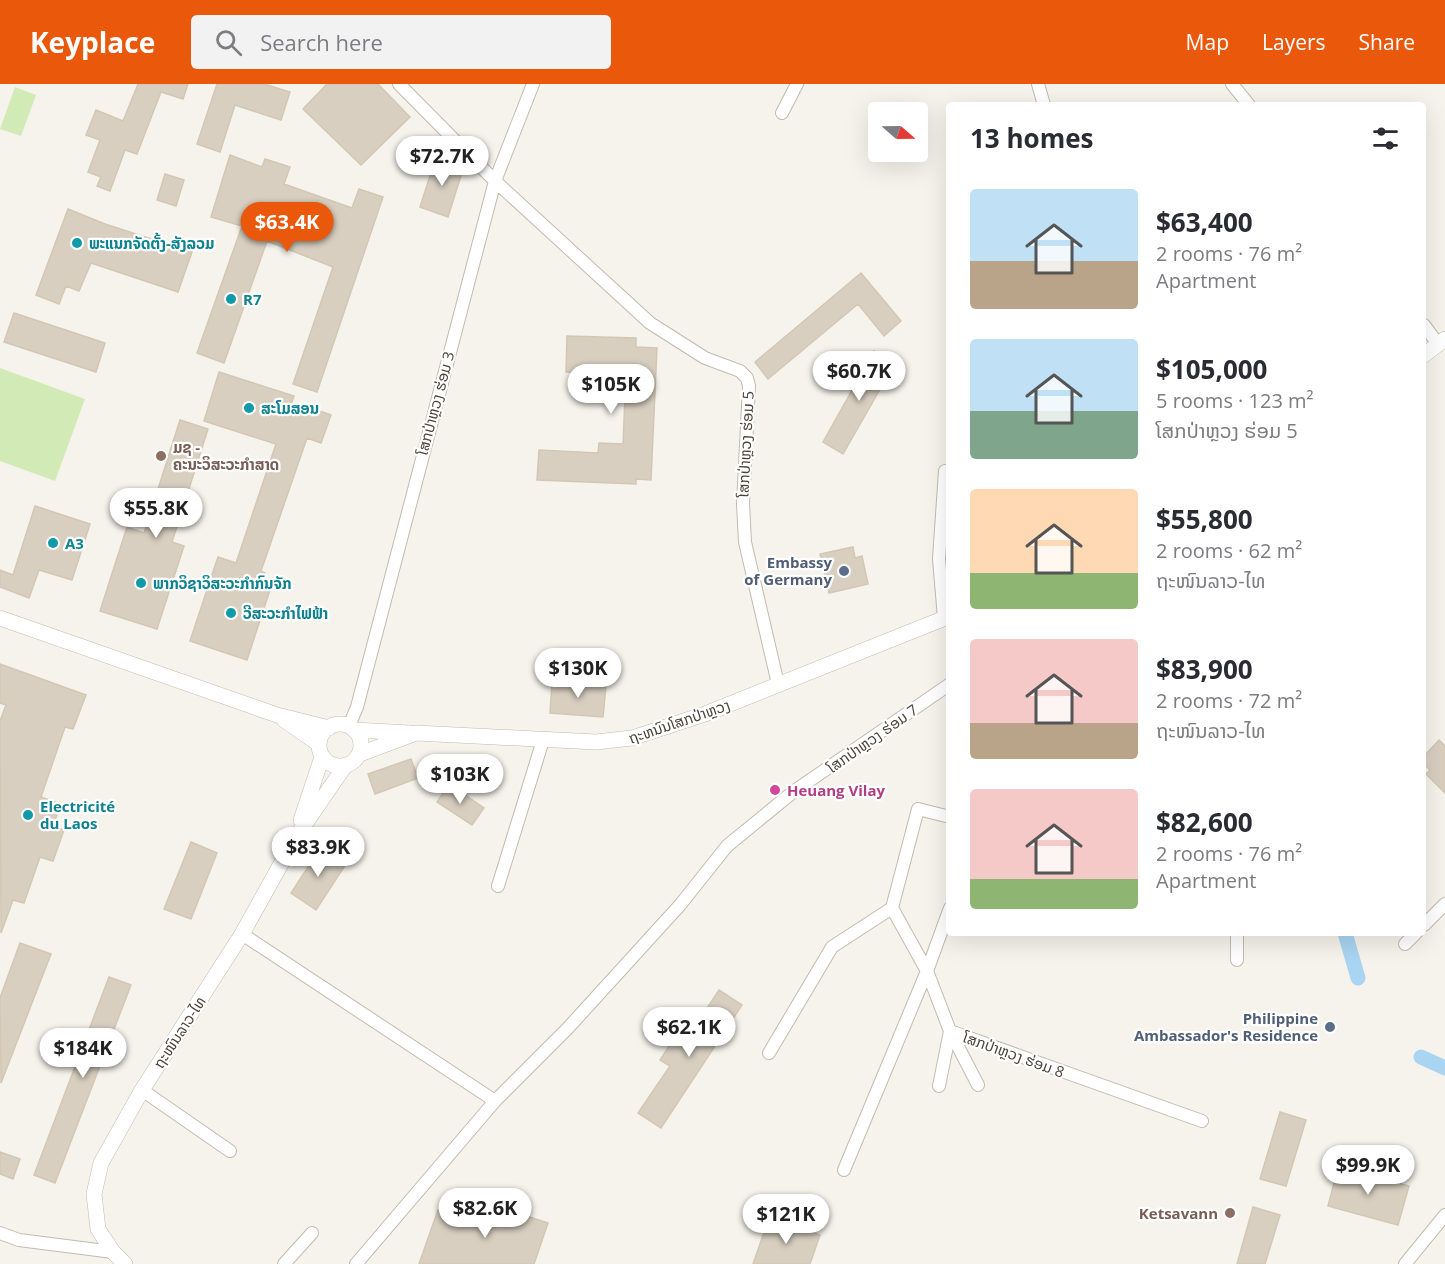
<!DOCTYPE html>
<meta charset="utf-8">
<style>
body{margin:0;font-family:"Open Sans","Noto Sans Lao",sans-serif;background:#f2f2f3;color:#2b2b33;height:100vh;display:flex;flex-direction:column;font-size:22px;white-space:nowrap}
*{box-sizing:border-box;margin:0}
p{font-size:20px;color:#7c7c81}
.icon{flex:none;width:33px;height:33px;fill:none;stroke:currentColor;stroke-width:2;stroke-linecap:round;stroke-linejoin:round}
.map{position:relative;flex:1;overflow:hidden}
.panel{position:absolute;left:946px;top:18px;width:480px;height:834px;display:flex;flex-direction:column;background:#fff;border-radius:6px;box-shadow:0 6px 24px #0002}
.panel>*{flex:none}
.needle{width:39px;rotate:110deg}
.tools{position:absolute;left:868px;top:18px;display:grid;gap:12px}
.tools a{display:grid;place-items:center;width:60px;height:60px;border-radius:6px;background:#fff;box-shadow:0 6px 24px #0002;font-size:30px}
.price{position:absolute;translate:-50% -51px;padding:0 14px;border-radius:21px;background:#fff;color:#222;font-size:20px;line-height:39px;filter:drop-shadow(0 2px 3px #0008)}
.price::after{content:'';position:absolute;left:50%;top:36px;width:18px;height:14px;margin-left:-9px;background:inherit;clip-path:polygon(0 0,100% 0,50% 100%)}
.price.current{background:#ea580c;color:#fff}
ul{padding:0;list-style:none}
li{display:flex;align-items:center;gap:18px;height:150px;padding:0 24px}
li span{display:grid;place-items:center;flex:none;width:168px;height:120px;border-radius:6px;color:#555}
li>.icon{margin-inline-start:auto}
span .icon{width:72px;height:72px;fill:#fffc;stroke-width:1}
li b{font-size:26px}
h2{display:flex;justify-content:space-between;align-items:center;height:72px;padding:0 24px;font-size:26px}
header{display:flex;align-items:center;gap:36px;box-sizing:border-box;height:84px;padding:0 30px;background:#ea580c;color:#fff}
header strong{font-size:28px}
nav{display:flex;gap:33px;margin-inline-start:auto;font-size:21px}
.search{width:420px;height:54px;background:#f2f2f3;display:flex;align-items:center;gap:15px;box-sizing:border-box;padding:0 21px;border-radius:6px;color:#7c7c81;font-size:22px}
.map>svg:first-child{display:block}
</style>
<header>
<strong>Keyplace</strong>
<div class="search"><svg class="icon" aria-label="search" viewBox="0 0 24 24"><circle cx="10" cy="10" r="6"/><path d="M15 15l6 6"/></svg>Search here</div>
<nav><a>Map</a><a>Layers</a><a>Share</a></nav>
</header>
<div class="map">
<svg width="1445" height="1180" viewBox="0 0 1445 1180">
<rect width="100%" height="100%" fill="#f6f3ec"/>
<path fill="#d2eab5" d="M15,3L36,11L21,52L0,45Z
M0,284L85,315L55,397L0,377Z"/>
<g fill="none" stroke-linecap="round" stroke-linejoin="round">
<path stroke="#a9d4f2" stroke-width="15" d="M1345,849L1358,894
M1421,973L1445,984"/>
</g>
<path fill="#d8cfc1" stroke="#d3c7b4" stroke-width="1.5" d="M138,0H188L183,15L161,8L137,70L125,66L110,107L97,102L101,93L88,88L100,56L86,51L96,26L123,37Z
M217,0H264L290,8L281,36L235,21L220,68L197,60Z
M327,0H378L410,33L361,81L303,25Z
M230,71L262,83L265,75L290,83L284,100L352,124L359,105L383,113L317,308L293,300L333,183L267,157L224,279L197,269L242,142L211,133Z
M436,73L464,82L448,133L420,123Z
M165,90L184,96L176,122L157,116Z
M68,125L105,140L192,168L178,208L91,179L79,207L66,202L59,220L36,211Z
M861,189L901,237L884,252L858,220L768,295L755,278Z
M14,229L105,259L96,288L4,258Z
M567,252L636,254V263L657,264L651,396L636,395V400L537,396L539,366L598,369L599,359L623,360L626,290L566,288Z
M874,267L895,279L843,370L823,358Z
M219,288L294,312L290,324L312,330L314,325L331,331L321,359L307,354L261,487L265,489L262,496L272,500L247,576L190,557L218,473L236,479L276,360L204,337Z
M180,336L208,345L172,458L184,462L157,545L100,527L127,443L144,449Z
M35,422L90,440L72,496L39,486L29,514L0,503V486L13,491Z
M853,463L855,474L862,472L868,500L829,509L820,470Z
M0,580L86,611L73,645L65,643L41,713L61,720L53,742L64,746L53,777L40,773L24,819L13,816L1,849L0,637L6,621L0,619Z
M552,598L606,602L603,633L550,629Z
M1439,656L1445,662V709L1426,690L1430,686L1424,680V672Z
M411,675L418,694L375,710L368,690Z
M449,700L484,724L472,741L437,718Z
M191,758L217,769L191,835L164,825Z
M321,763L346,780L316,826L291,809Z
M20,859L51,870L1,999L0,914Z
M109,893L131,901L55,1099L34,1091Z
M719,906L742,921L661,1044L638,1029L670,982L660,976L681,944L690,950Z
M1280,1028L1306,1036L1286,1102L1260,1095Z
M0,1068L20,1075L13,1095L0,1090Z
M1338,1083L1409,1102L1398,1141L1328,1122Z
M491,1120L548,1139L534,1180H419L438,1126L483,1142Z
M1253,1123L1280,1131L1265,1180H1237Z
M769,1134L820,1151L810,1180H753Z"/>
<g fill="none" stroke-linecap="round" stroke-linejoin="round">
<defs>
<path id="minor" d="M399,0L495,97L650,239L705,274L740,287L747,294L749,302L743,420L745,458L778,600
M1038,0L1044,21
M1232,0L1249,21
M782,29L797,0
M1424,241L1438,260
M944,534L939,475L945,387
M349,642L357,623L495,97L533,0
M498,802L543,656
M950,824L927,887L950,947L1202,1037
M1424,841L1445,820
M242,850L495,1017
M1405,860L1416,849
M1237,876V849
M950,947L978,1001
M769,969L832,863L892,824
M939,1002L950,947
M142,1006L230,1067
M844,1086L927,887L892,824L918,725L950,733
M0,1149L19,1156L113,1168
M284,1180L312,1149
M356,1180L495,1017L568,944L680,821L727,762L793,708L950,600
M1405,1180L1445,1131"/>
<path id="tertiary" d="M1424,271L1445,255
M0,534L277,631L329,644
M284,636L319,660
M319 661a21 21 0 1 1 42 0a21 21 0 1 1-42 0Z
M354,646L410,649
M360,670L416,649L596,658L632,654L705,630L950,532
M301,736L322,673
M125,1180L113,1168L98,1145L94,1110L101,1079L142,1006L242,850L296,753L345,682"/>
</defs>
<use href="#minor" stroke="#c2bbae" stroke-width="14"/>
<use href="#tertiary" stroke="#c2bbae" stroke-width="16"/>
<use href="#minor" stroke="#fff" stroke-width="12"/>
<use href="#tertiary" stroke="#fff" stroke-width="15"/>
</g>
<g fill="#0f9aa8" stroke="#fff" stroke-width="2">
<circle cx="77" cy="159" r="6"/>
<circle cx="231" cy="215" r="6"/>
<circle cx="249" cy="324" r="6"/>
<circle cx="53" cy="459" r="6"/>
<circle cx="141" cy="499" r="6"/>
<circle cx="231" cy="529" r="6"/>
<circle cx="28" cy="731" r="6"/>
</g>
<g fill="#8d6e63" stroke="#fff" stroke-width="2">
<circle cx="161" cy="372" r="6"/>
<circle cx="1230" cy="1129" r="6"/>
</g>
<g fill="#5c6f8a" stroke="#fff" stroke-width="2">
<circle cx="844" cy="487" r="6"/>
<circle cx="1330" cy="943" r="6"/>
</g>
<circle fill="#d1479c" stroke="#fff" stroke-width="2" cx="775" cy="706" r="6"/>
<g text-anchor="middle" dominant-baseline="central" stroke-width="4.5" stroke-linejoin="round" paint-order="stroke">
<g font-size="15" font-weight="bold" fill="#0d838f" stroke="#fff" text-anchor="start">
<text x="89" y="159">ພະແນກຈັດຕັ້ງ-ສັງລວມ</text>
<text x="243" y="215">R7</text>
<text x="261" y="324">ສະໂມສອນ</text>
<text x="65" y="459">A3</text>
<text x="153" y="499">ພາກວິຊາວິສະວະກຳກົນຈັກ</text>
<text x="243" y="529">ວີສະວະກຳໄຟຟ້າ</text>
<text x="40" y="722">Electricité<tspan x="40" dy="17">du Laos</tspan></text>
</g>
<g font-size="15" fill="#4b4439" stroke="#fff">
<text transform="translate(435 319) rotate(-75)">ໂສກປ່າຫຼວງ ຮ່ອມ 3</text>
<text transform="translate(745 360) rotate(-87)">ໂສກປ່າຫຼວງ ຮ່ອມ 5</text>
<text transform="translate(679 637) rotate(-19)">ຖະຫນົນໂສກປ່າຫຼວງ</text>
<text transform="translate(872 654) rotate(-35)">ໂສກປ່າຫຼວງ ຮ່ອມ 7</text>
<text transform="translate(179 948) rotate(-57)">ຖະໜົນລາວ-ໄທ</text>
<text transform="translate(1014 970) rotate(20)">ໂສກປ່າຫຼວງ ຮ່ອມ 8</text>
</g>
<g font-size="15" font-weight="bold" fill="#785e54" stroke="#fff" text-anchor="start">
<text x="173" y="363">ມຊ -<tspan x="173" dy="17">ຄະນະວິສະວະກຳສາດ</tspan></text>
<text x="1218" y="1129" text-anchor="end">Ketsavann</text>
</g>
<g font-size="15" font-weight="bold" fill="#4e5e75" stroke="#fff" text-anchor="end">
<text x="832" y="478">Embassy<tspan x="832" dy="17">of Germany</tspan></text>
<text x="1318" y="934">Philippine<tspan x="1318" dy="17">Ambassador's Residence</tspan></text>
</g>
<g font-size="15" font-weight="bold" fill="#b23c85" stroke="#fff" text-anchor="start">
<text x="787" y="706">Heuang Vilay</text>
</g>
</g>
</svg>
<div class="tools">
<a><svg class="needle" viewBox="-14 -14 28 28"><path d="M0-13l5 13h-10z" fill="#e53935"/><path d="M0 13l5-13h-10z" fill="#7c7c81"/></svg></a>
</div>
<b class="price" style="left:442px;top:103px">$72.7K</b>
<b class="price current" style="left:287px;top:169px">$63.4K</b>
<b class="price" style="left:859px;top:318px">$60.7K</b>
<b class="price" style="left:611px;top:331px">$105K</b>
<b class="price" style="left:156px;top:455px">$55.8K</b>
<b class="price" style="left:578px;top:615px">$130K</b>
<b class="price" style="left:460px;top:721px">$103K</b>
<b class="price" style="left:318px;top:794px">$83.9K</b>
<b class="price" style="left:689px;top:974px">$62.1K</b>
<b class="price" style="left:83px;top:995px">$184K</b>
<b class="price" style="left:1368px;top:1112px">$99.9K</b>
<b class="price" style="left:485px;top:1155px">$82.6K</b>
<b class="price" style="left:786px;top:1161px">$121K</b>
<section class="panel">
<h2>13 homes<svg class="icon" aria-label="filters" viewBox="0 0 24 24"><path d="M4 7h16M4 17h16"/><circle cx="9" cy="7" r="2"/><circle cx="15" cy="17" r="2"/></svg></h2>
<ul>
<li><span style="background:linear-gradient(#bfe0f5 60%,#b9a48a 0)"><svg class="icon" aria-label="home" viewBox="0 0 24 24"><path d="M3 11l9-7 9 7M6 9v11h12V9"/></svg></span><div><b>$63,400</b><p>2 rooms · 76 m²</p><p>Apartment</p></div></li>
<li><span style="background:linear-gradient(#bfe0f5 60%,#7fa58c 0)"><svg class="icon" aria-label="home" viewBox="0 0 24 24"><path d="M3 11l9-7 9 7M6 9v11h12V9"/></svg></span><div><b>$105,000</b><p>5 rooms · 123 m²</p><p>ໂສກປ່າຫຼວງ ຮ່ອມ 5</p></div></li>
<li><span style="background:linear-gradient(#ffd9b3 70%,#8fb573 0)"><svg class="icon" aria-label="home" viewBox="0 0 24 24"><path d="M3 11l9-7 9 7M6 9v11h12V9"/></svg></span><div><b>$55,800</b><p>2 rooms · 62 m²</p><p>ຖະໜົນລາວ-ໄທ</p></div></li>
<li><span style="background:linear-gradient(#f6c9c9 70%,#b9a48a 0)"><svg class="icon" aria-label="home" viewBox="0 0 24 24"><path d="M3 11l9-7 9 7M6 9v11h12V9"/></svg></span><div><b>$83,900</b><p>2 rooms · 72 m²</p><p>ຖະໜົນລາວ-ໄທ</p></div></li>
<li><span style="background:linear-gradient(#f6c9c9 75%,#8fb573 0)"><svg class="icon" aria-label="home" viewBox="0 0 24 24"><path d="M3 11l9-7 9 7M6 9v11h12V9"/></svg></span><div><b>$82,600</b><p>2 rooms · 76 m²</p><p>Apartment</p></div></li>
</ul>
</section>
</div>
